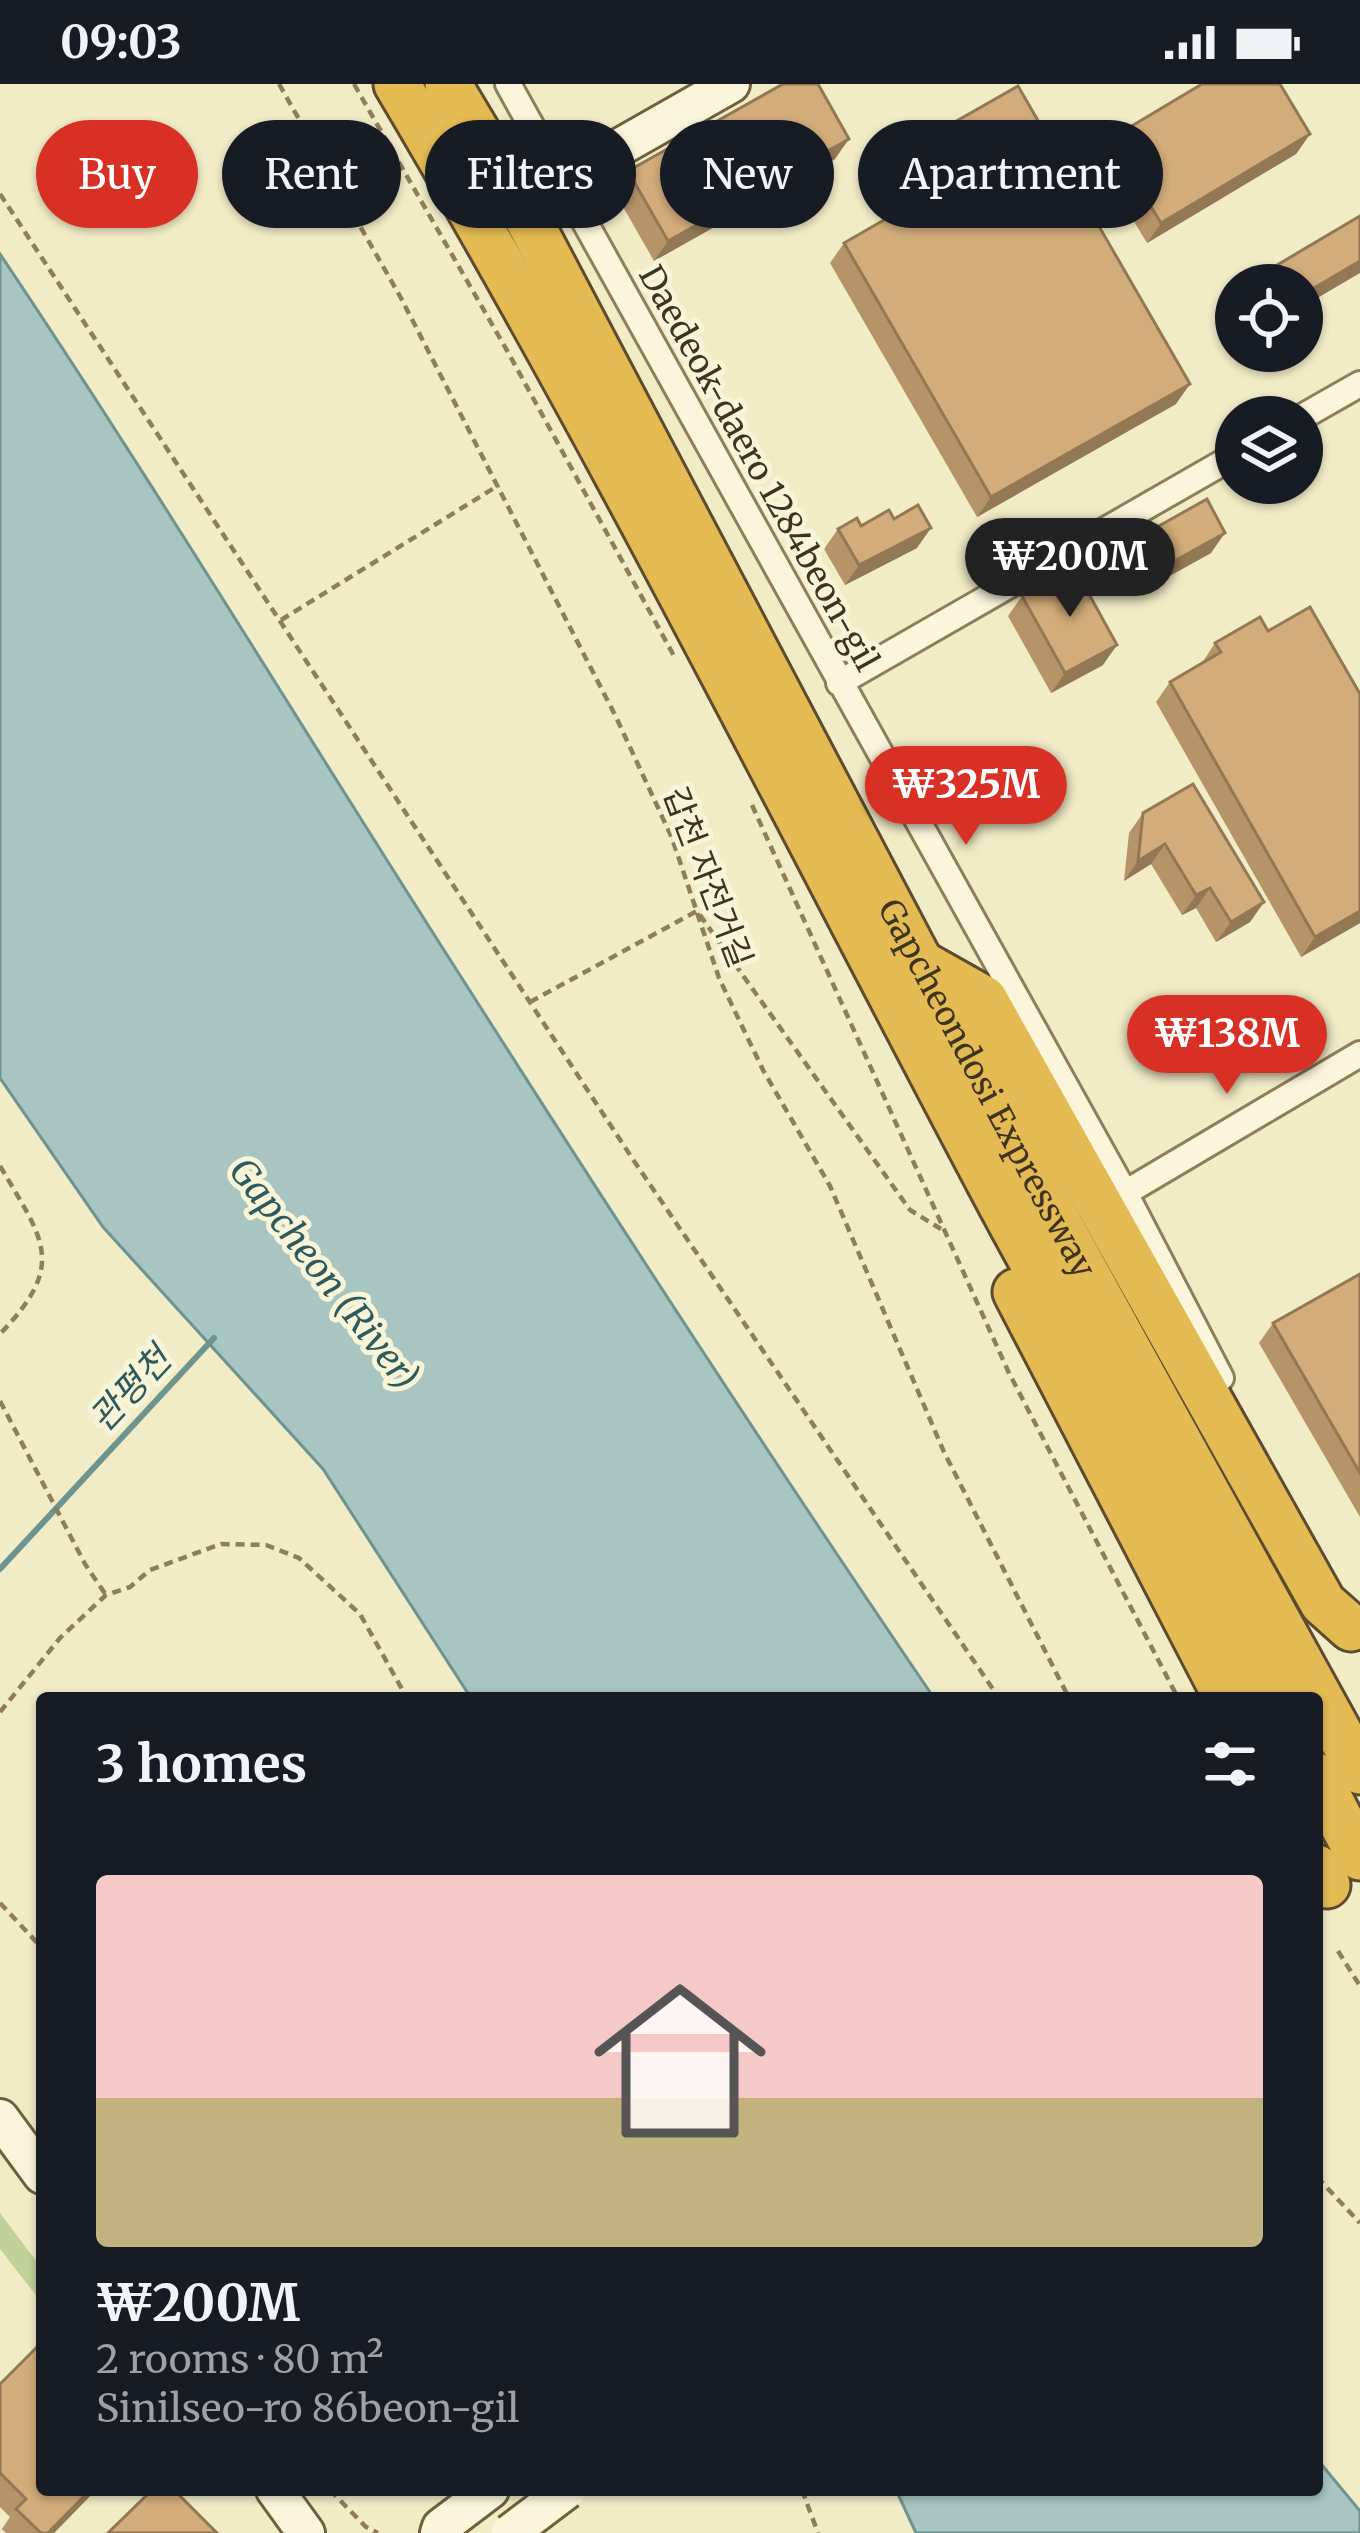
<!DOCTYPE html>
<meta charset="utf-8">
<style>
body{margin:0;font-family:Merriweather,"Noto Sans KR",serif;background:#242831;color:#f1f3f6;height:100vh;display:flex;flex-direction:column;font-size:45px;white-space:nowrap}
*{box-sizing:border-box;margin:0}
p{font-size:39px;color:#9ea1a6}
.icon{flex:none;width:66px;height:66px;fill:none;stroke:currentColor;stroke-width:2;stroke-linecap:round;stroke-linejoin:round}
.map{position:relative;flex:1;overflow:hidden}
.side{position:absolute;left:36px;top:1608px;width:1287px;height:804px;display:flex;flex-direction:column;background:#171b24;border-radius:12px;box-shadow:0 3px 9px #0004}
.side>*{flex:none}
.banner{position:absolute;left:36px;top:36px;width:1290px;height:108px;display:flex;gap:24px}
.buttons{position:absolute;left:1215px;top:180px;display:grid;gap:24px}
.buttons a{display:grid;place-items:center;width:108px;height:108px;border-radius:50%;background:#171b24;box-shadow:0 3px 9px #0004;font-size:60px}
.price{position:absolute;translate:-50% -102px;padding:0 27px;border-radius:42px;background:#d93025;color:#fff;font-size:39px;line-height:78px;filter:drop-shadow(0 3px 6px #0008)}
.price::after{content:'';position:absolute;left:50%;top:72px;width:36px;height:27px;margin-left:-18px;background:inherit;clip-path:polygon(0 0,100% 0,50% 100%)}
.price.on{background:#222;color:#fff}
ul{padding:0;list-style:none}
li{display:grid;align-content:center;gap:24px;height:636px;padding:0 60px}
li+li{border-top:3px solid #363941}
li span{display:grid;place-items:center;height:372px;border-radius:12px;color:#555}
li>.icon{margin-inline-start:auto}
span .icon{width:216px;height:216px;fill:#fffc;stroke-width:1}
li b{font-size:51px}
h2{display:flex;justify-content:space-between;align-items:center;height:144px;padding:0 60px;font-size:51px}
.tag{padding:0 42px;border-radius:54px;background:#171b24;box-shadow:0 3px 9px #0004;font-size:42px;line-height:108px}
.tag.on{background:#d93025;color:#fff}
.status{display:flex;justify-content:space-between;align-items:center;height:84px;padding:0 60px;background:#171b24;direction:ltr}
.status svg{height:33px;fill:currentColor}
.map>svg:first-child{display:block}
</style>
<div class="status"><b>09:03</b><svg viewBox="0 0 49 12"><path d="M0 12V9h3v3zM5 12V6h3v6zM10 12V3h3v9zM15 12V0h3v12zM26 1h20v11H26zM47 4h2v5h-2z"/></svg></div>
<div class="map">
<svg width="1360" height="2449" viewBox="0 0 1360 2449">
<rect width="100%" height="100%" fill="#f1ebc6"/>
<path fill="#c1d199" d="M0,2129L42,2185V2219L0,2165Z"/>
<path fill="#a8c5c1" stroke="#6e9490" stroke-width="3" d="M0,170C163,413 314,664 472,910C623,1147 776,1382 934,1614H471L323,1385L103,1143L0,994Z
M1317,2375L1360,2427V2449H916L896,2406H1317Z"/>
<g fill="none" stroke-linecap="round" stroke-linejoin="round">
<path stroke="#6e9490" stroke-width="6" d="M0,1485L214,1254"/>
<defs>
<path id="street" d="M508,0L1125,1109L1221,1294
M1302,333L1360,300
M839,599L1236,371
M1125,1109L1360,970"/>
<path id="secondary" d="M562,96L731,0
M0,2034L42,2091
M275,2406L306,2449
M439,2449L441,2443L490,2406"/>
<g id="highway">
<path d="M397,0C611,360 797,735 993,1105C1084,1276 1184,1443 1275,1614"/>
<path id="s1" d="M448,0L524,127L1033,1093L1360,1687"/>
<path d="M922,880L984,915L1323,1519L1351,1544"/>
<path d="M1016,1208L1227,1614"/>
<path d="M1317,1692L1360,1773"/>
<path d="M1317,1784L1327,1801"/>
</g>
</defs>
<use href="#street" stroke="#8e7e5a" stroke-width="30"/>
<use href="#secondary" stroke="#705f3d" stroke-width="42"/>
<use href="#highway" stroke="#5c4b2e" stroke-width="51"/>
<path stroke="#8e7e5a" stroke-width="4.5" stroke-dasharray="9 6" stroke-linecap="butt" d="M279,0L401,214L616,633L672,754L719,894L763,986L830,1102L944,1368L1069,1614
M354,0L509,270L674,572
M0,110L634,1077L999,1614
M281,536L499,401
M752,721L1009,1289L1178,1614
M530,918L697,827L910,1126L941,1145
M0,1082C44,1157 67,1180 0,1250
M0,1317L85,1480L106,1511
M0,1628L60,1554L106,1511L130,1503L150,1486L221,1460L266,1461L299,1474L360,1530L407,1614
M0,1819L42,1864
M1338,1867L1360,1902
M1317,2093L1360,2139
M330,2406L366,2443L378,2449
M802,2406L818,2449"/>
<use href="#street" stroke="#fbf6db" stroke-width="24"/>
<use href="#secondary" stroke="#fbf6db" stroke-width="36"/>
<use href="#highway" stroke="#e4bb53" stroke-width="45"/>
<defs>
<path id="secondary-bridge" d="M510,2449L567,2406"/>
</defs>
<use href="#secondary-bridge" stroke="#705f3d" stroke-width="42" stroke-linecap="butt"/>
<use href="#secondary-bridge" stroke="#fbf6db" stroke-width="36"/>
</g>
<path fill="#b59469" d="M939,47L1176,320L977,433L830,179L844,159L944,101L925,67Z
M1310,50L1296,70L1147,159L1096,75L1110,55Z
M835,75L654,177L614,107L628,87Z
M894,435L917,464L845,501L824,465L838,445Z
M1150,447L1211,469L1155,500L1136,467Z
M1022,512L1103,581L1051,609L1008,532Z
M1268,547L1360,839L1301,873L1156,618L1170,598L1202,579L1215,559Z
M1143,729L1264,818L1250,838L1216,858L1196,824L1182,831L1151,780L1124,797L1129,749Z
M1360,1190V1433L1259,1259L1273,1239Z
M0,2300L42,2406H96L54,2449H6L2,2445L10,2433L0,2423Z"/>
<path fill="#937855" d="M1310,50L1296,70L1147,159L1161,139Z
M849,55L835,75L654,177L668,157Z
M1360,177V189L1302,223V211Z
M1190,300L1176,320L977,433L991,413Z
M931,444L917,464L845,501L859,481Z
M1225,449L1211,469L1155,500L1169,480Z
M1117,561L1103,581L1051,609L1065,589Z
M1165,760L1151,780L1124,797L1138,777Z
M1210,804L1196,824L1182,831L1196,811Z
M1264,818L1250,838L1216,858L1231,838Z
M1360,827V839L1301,873L1315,853Z
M90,2406H96L54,2449H48Z"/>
<path fill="#d2ac7a" stroke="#937855" stroke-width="3" d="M783,0H818L849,55L668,157L628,87Z
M1202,0H1280L1310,50L1161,139L1110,55Z
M1018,2L1190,300L991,413L844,159L964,90L939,47Z
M1360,132V177L1302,211V201H1259L1255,194Z
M1207,415L1225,449L1169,480L1150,447Z
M918,421L931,444L859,481L838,445L857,434L861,442L889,426L894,435Z
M1074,483L1117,561L1065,589L1022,512Z
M1310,523L1360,610V827L1315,853L1170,598L1221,568L1215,559L1260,533L1268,547Z
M1193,700L1264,818L1231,838L1210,804L1196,811L1165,760L1138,777L1143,729Z
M1360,1190V1389L1273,1239Z
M42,2258V2406H90L48,2449H41L16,2425L26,2415L0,2389V2300Z
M152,2406H174L217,2449H108Z"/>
<g text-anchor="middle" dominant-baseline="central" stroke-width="10" stroke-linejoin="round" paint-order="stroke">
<g font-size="33" fill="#3e331f" stroke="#f8f4d7">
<text transform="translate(759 384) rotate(61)">Daedeok-daero 1284beon-gil</text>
<text transform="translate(708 793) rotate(69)">갑천 자전거길</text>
<text stroke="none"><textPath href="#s1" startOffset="1140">Gapcheondosi Expressway</textPath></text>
</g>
<g font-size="36" font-style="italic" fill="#2d5a5e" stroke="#f8f4d7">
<text transform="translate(324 1190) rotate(52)">Gapcheon (River)</text>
<text transform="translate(130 1305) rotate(-47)">관평천</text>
</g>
</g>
</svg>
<div class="buttons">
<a><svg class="icon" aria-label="locate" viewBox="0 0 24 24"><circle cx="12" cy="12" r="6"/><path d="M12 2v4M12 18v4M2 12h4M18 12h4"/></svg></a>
<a><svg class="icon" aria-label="layers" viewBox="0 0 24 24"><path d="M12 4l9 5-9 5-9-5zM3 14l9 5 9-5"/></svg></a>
</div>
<b class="price on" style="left:1070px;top:536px">₩200M</b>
<b class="price" style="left:966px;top:764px">₩325M</b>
<b class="price" style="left:1227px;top:1013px">₩138M</b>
<div class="banner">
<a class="tag on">Buy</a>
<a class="tag">Rent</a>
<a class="tag">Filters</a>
<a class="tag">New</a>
<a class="tag">Apartment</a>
</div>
<section class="side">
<h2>3 homes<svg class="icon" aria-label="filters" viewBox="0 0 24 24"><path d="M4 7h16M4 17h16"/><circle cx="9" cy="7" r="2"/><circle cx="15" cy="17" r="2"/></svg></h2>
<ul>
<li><span style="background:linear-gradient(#f6c9c9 60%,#c2b280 0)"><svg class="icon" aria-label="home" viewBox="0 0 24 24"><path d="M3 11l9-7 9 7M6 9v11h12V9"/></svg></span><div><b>₩200M</b><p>2 rooms · 80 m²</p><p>Sinilseo-ro 86beon-gil</p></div></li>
</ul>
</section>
</div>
